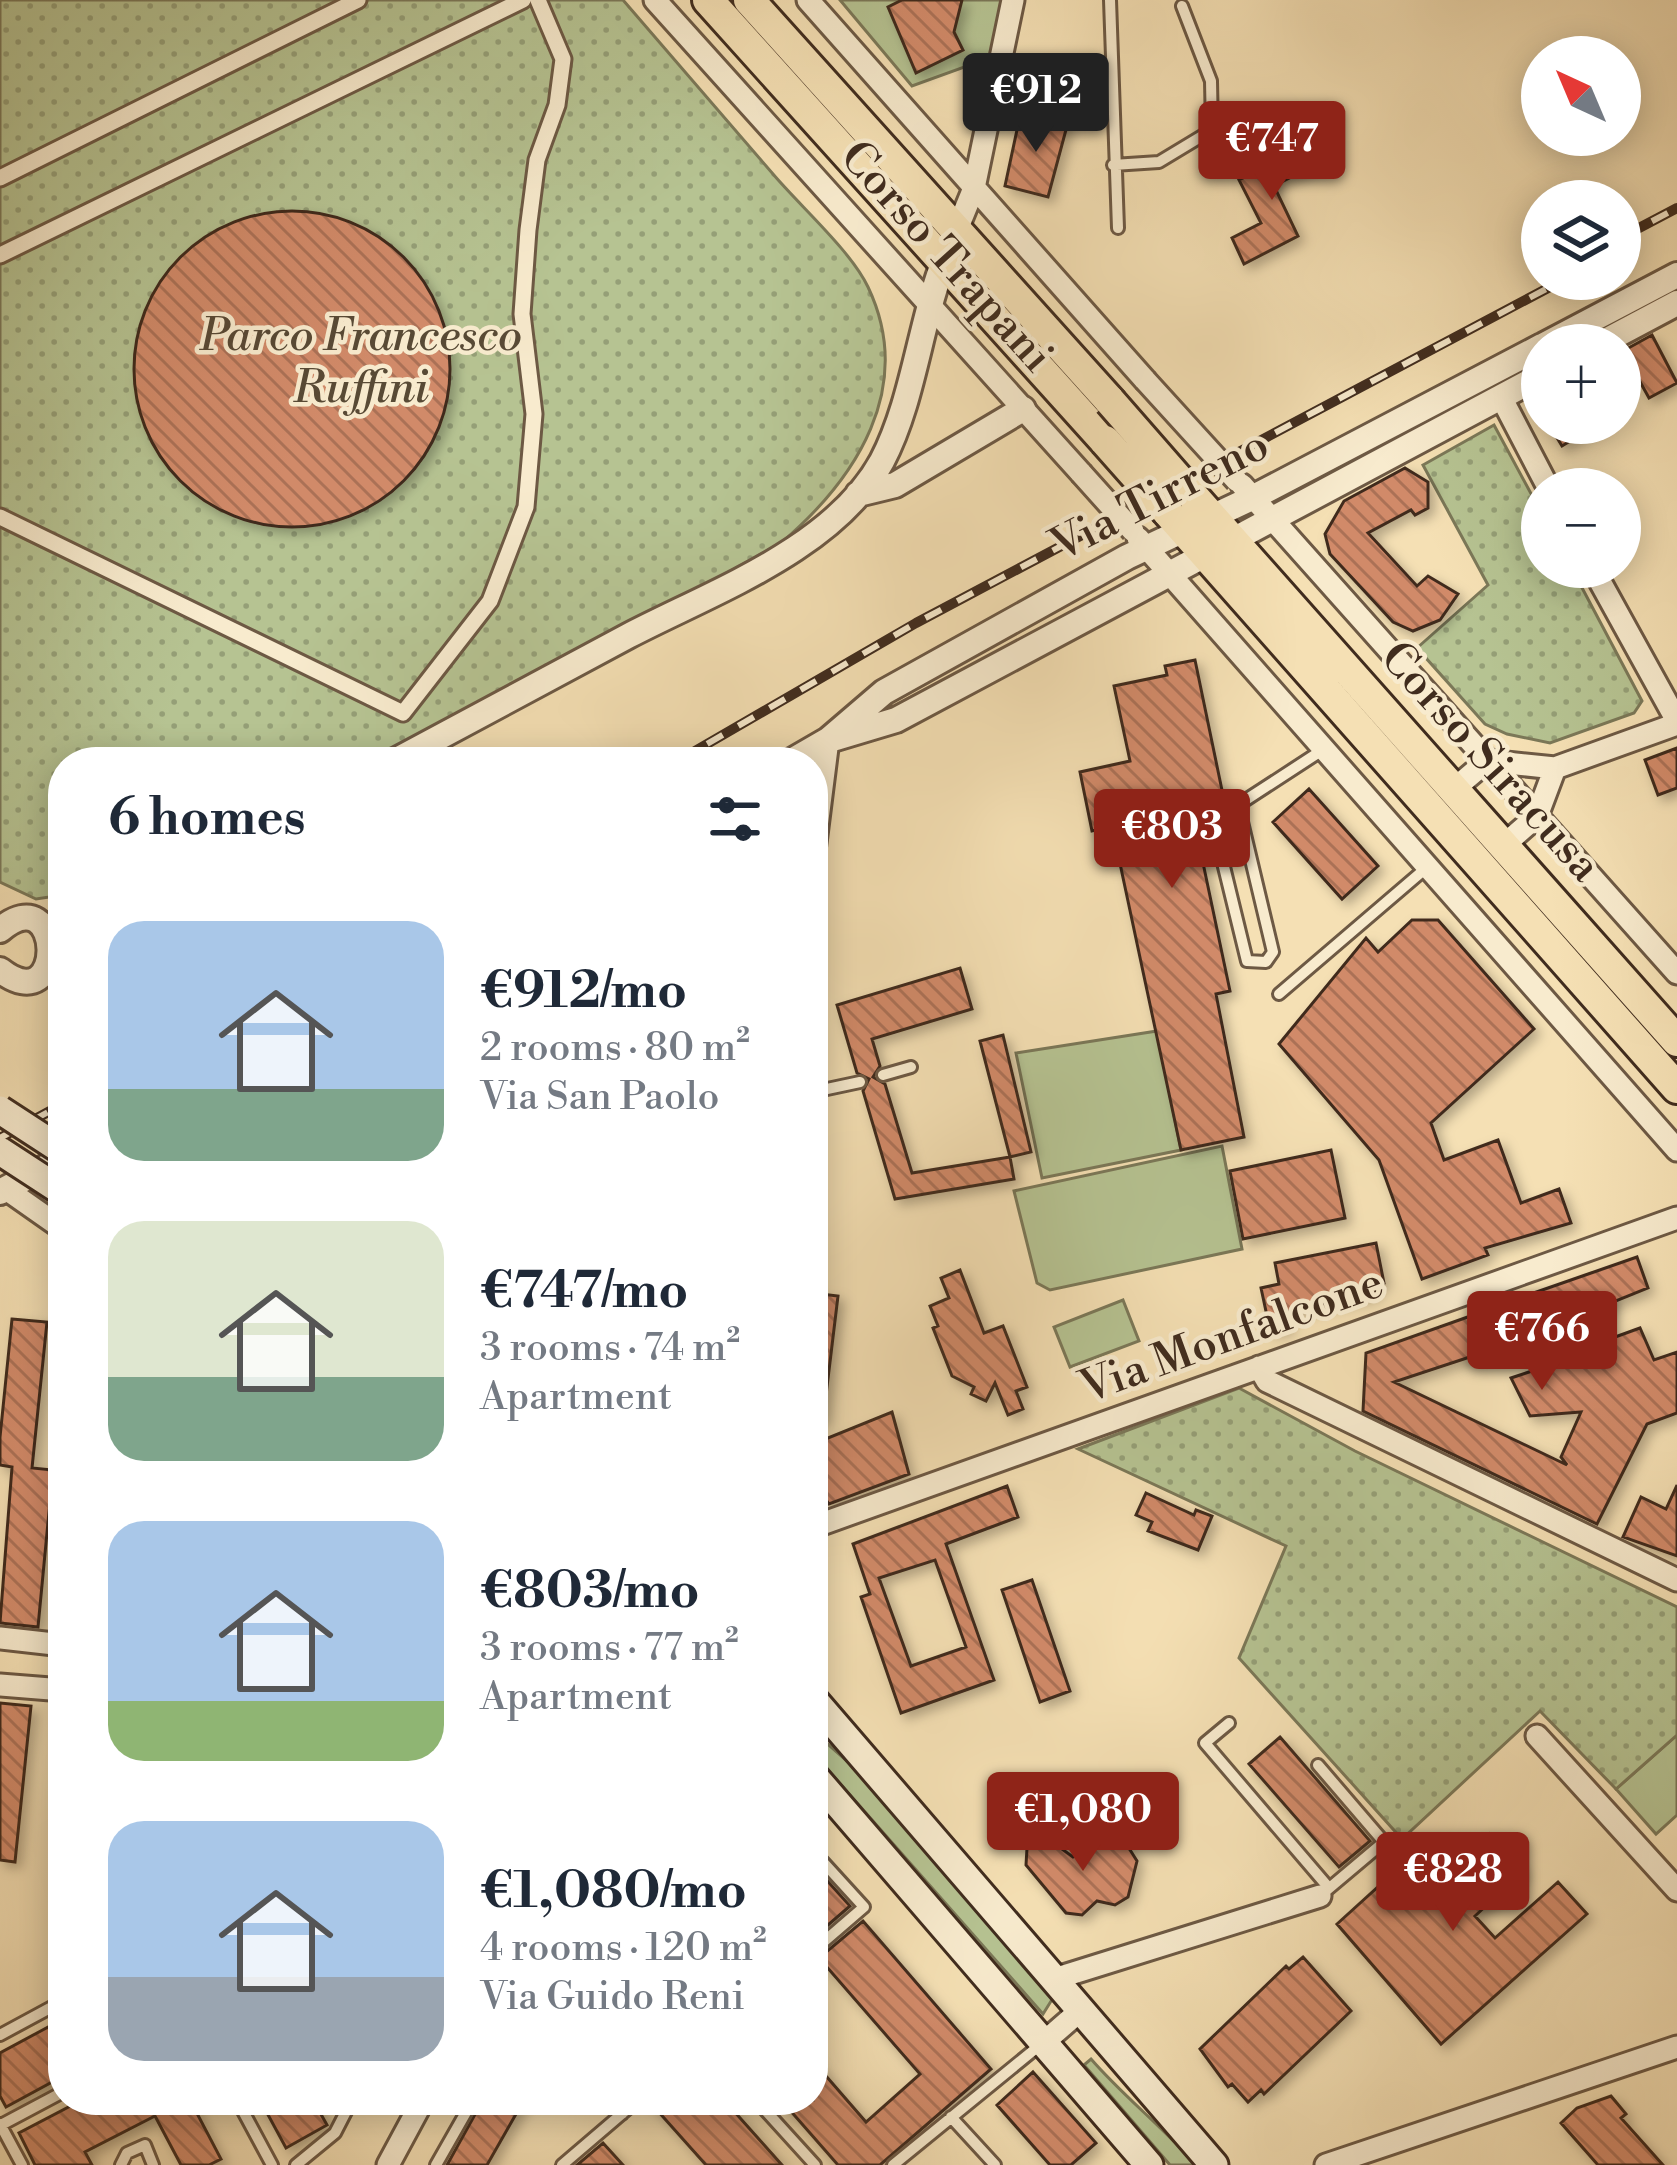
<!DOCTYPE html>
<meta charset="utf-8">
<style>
body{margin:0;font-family:"Libre Bodoni",serif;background:#f2f2f3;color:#1f2937;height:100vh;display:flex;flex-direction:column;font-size:45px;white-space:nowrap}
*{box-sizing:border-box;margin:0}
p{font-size:39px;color:#747a83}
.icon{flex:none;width:66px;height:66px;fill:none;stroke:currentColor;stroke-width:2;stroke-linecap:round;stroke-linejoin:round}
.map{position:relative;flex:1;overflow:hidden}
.panel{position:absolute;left:48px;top:747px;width:780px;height:1368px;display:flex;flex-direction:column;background:#fff;border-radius:48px;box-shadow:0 6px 30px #0003}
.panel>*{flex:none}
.needle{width:78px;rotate:316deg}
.fabs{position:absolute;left:1521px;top:36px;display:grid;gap:24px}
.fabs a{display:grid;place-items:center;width:120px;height:120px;border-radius:50%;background:#fff;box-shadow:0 6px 30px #0003;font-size:60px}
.price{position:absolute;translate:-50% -102px;padding:0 27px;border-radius:12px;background:#8f2418;color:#fff;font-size:39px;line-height:78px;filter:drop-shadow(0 3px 6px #0008)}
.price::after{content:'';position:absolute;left:50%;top:72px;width:36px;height:27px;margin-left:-18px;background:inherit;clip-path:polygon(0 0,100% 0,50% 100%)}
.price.active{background:#222;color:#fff}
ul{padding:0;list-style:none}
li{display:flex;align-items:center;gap:36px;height:300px;padding:0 60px}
li span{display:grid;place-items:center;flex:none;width:336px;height:240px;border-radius:36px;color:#555}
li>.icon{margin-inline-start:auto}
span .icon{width:144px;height:144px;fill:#fffc;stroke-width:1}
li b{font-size:51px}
h2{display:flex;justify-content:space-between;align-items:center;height:144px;padding:0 60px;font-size:51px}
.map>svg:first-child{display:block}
</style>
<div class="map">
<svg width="1677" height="2165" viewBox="0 0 1677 2165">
<defs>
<pattern id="park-dots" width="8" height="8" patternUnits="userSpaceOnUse" patternTransform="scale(3)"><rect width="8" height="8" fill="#b6c392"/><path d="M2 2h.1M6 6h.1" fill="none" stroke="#959f77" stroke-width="1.8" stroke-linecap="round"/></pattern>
<pattern id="building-back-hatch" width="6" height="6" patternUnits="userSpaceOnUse" patternTransform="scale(3)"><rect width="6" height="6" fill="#d18a69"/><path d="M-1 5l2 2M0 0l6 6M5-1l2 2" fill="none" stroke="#ab7156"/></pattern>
<filter id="shadow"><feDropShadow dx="5.5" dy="5.5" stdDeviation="6" flood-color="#0004"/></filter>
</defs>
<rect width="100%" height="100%" fill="#f5e0b4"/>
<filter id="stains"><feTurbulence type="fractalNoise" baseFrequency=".00167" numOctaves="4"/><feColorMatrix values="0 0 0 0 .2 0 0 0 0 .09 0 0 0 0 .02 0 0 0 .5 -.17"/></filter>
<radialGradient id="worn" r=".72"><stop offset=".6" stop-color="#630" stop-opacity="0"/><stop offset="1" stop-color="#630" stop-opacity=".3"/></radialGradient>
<path fill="#b6c392" stroke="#7b7858" stroke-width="3" d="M840,0H1006L995,56L912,86Z
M1157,1031L1181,1150L1042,1178L1016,1053Z
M1222,1146L1242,1249L1050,1290L1037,1283L1014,1191Z
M1123,1300L1139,1341L1070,1367L1054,1327Z
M813,1731L855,1768L1053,1998L1043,2014L813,1753Z
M1677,1735V1815L1656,1834L1616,1789Z
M1091,2059C1124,2097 1163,2127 1196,2165H1170L1084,2065Z"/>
<path fill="url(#park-dots)" stroke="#7b7858" stroke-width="3" d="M0,0H623C673,58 723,116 773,174C800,206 851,251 868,287C916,388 856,479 781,543L493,703L368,762H63V895L36,899L0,882Z
M1494,425L1542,514V567H1571L1642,701L1634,713L1550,743L1507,734L1485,724L1417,648L1488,585L1423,465Z
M1239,1388L1355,1451L1677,1607V1735L1616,1789L1540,1711L1402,1839L1239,1658L1286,1546L1078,1449Z"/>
<path fill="url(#building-back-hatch)" stroke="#402c1e" stroke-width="3" fill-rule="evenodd" filter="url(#shadow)" d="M902,0H962L954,32L963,50L916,73L888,7Z
M1062,114L1060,124L1067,126L1048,197L1005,186L1020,116L1034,120Z
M1314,141L1324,160L1274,186L1298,236L1244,264L1232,238L1261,223L1239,180Z
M134 369a158 158 0 1 1 316 0a158 158 0 1 1-316 0Z
M1652,335L1677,383L1649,398L1623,351Z
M1548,423H1600L1562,446Z
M1405,468L1428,482V508L1415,515L1411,510L1368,533L1417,586L1428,576L1458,594L1440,620L1413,631L1393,622L1330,554L1325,534L1344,501Z
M1195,660L1223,795L1179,804L1188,846L1199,844L1230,991L1216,994L1244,1137L1181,1150L1112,826L1092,831L1080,772L1130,761L1114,686L1167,675L1165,666Z
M1677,748V788L1658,795L1645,760Z
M1309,789L1378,866L1342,899L1273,822Z
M1412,920H1438L1534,1029L1431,1123L1444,1160L1498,1140L1521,1203L1559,1189L1571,1223L1485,1248L1488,1255L1422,1279L1379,1160L1279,1044L1366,938L1378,952Z
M960,968L972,1009L872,1039L880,1066L873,1077L885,1084L912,1173L1010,1157L1014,1179L895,1199L863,1091L869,1079L857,1073L837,1005Z
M1003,1035L1031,1152L1010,1157L980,1041Z
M1331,1150L1345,1218L1243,1239L1230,1171Z
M1376,1243L1384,1283L1373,1285L1375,1293L1285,1312L1288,1327L1270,1330L1261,1288L1279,1284L1275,1263Z
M1637,1257L1648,1288L1571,1319L1582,1349L1640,1328L1654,1360L1677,1352V1413L1647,1424L1597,1524L1363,1411L1366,1353L1479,1313L1494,1349L1394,1382L1567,1465L1561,1457L1581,1412L1530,1416L1511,1378L1550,1365L1525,1296Z
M960,1270L984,1333L1003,1326L1027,1387L1016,1391L1023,1409L1008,1415L995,1383L986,1401L971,1394L974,1387L952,1376L933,1328L938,1326L930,1306L949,1298L941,1278Z
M813,1293L838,1296L823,1420L813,1419Z
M12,1319L47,1322L32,1468L53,1470L38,1627L0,1623L12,1467L0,1465V1437Z
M892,1412L909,1474L829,1504L813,1481V1444Z
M1677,1485V1556L1623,1537L1641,1497L1666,1509Z
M1007,1486L1018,1517L946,1544L994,1680L901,1713L861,1597L870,1594L853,1544ZM935,1560L966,1647L911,1666L879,1578Z
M1146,1493L1194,1515L1196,1510L1212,1516L1198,1550L1148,1531L1152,1522L1136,1515Z
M1032,1580L1070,1691L1040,1702L1002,1590Z
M0,1703L31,1706L15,1862L0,1860Z
M1280,1737L1370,1841L1339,1867L1249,1764Z
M1489,1834L1523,1872L1475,1916L1495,1938L1558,1882L1587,1914L1441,2044L1337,1924L1403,1864L1398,1858L1411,1846L1441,1878Z
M1044,1836L1073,1857L1088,1849L1127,1845L1137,1861L1128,1897L1115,1905L1097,1901L1082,1915L1066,1913L1026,1865L1027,1848Z
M813,1865L850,1906L813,1938Z
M863,1921L991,2069L880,2165H838L781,2100H813V2061L866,2122L920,2074L819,1958Z
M1303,1957L1351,2011L1264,2094L1261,2090L1248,2102L1232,2084L1228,2087L1200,2049L1286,1966L1289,1969Z
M63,2019V2076L6,2107L0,2096V2053Z
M1033,2072L1096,2143L1071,2165H1050L997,2105Z
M1611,2096L1626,2114L1621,2118L1663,2165H1598L1561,2123L1577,2108Z
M82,2100H190L221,2159L209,2165H181L155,2116L85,2152L92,2165H35L19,2133Z
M260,2100H313L327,2125L286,2148Z
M483,2100H524L487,2165H447Z
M648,2100H724L782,2165H706Z
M603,2143L623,2165H577Z"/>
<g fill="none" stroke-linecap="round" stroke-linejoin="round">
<defs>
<path id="service" d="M1110,0L1118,228
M1113,165L1159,162L1212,130L1211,81L1182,6
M1238,805L1273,952L1266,962L1247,961L1216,834L1238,805L1321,751
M1279,994L1425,869
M883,1075L911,1067
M813,1092L860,1082
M1229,1723L1205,1743L1329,1888
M1318,1765L1384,1842L1327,1890
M813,1851L864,1907L813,1951
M0,2035L63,2001
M237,2100L272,2165
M608,2100L622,2114
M756,2100L815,2165
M951,2117L995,2165
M0,2124L22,2165
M1,2125L63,2092
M121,2165L127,2153L145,2145L153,2165
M296,2165L335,2133L352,2100
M436,2165L473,2100
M562,2165L638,2100
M893,2165L1040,2045"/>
<path id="pedestrian" d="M0,178L358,0
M0,255L523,0
M0,517L403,713L490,601L526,507L534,414L522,314L528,230L537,160L557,105L563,59L538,0"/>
<path id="minor" d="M655,0L1081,473
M808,0L1145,380
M956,232L974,188L1013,0
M1501,397L1549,489
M1242,485L1677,973
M1138,538L1677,1150
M1592,567L1677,721
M1454,789L1487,761L1555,768L1677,724
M1504,845L1537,816L1555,768
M813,859L828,740
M6,1189L63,1229
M1259,1367L1267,1381L1677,1580
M813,1527L1677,1218
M0,1638L63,1645
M0,1685L63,1690
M1537,1736L1677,1890
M1054,1979L1320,1896
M1043,2043L1081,2010
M388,2165L423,2100
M1326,2165L1677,2047"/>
<path id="tertiary" d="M1544,345L1677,275
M1598,345L1677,303
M858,494L895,485L1023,409
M836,738L896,720L1542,375
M393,762C471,720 549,678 628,636C712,592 834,549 882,461C915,398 920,318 948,251
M790,762L828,740L884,692L1127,557L1252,498L1542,346
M0,930C64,875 68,1023 0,970
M0,1192L63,1158"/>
<path id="secondary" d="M813,1699L1214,2165
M813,1775L1149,2165"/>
<path id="primary" d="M708,0L1105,441
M749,0L1110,401
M1193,496L1677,1041
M1167,511L1677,1088"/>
</defs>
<use href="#service" stroke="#6d5944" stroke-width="16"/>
<use href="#pedestrian" stroke="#6d5944" stroke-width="21"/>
<use href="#minor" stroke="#6d5944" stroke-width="27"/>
<use href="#tertiary" stroke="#6d5944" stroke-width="30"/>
<use href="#secondary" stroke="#402c1e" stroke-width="33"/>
<use href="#primary" stroke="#402c1e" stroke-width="36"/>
<use href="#service" stroke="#f8ebce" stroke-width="10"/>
<use href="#pedestrian" stroke="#f8ebce" stroke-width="15"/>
<use href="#minor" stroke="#f8ebce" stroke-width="21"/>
<use href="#tertiary" stroke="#f8ebce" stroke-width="24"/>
<use href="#secondary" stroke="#f8ebce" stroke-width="27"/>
<use href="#primary" stroke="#f5e0b4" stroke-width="30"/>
<defs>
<path id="rail" d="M1620,238L1677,208
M676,762L916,623L1565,279
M0,1138L63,1104"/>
</defs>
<use href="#rail" stroke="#402c1e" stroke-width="10"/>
<use href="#rail" stroke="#f8ebce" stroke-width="6" stroke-dasharray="18" stroke-linecap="butt"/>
<defs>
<path id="minor-bridge" d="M1145,380L1237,481
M1081,473L1133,531"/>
<path id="secondary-bridge" d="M0,1110L63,1151
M0,1151L63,1192"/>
<path id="primary-bridge" d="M1110,401L1193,496
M1105,441L1167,511"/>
</defs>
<use href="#minor-bridge" stroke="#6d5944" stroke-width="27" stroke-linecap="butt"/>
<use href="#secondary-bridge" stroke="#402c1e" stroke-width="33" stroke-linecap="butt"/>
<use href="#primary-bridge" stroke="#402c1e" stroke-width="36" stroke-linecap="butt"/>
<use href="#minor-bridge" stroke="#f8ebce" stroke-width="21"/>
<use href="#secondary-bridge" stroke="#f8ebce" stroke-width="27"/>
<use href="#primary-bridge" stroke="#f5e0b4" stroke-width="30"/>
</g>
<g text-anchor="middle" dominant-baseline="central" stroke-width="9" stroke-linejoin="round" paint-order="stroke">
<g font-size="45" fill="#402c1e" stroke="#f8ebce">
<text transform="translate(946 257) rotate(48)">Corso Trapani</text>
<text transform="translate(1160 496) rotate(-27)">Via Tirreno</text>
<text transform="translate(1490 762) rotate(48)">Corso Siracusa</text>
<text transform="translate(1232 1336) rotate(-20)">Via Monfalcone</text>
</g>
<g font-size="45" font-style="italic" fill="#584a35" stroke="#f8ebce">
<text x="361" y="336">Parco Francesco<tspan x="361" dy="52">Ruffini</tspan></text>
</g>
</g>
<rect width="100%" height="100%" filter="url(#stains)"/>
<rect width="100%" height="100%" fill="url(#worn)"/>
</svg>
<div class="fabs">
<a><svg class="needle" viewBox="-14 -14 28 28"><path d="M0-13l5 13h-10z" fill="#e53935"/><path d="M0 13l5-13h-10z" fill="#747a83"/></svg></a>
<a><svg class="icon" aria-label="layers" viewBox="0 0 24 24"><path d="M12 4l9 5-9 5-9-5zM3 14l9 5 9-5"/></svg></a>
<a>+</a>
<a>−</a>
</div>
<b class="price active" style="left:1036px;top:155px">€912</b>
<b class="price" style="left:1272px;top:203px">€747</b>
<b class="price" style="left:1172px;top:891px">€803</b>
<b class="price" style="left:1542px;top:1393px">€766</b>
<b class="price" style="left:1083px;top:1874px">€1,080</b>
<b class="price" style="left:1453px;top:1934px">€828</b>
<section class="panel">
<h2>6 homes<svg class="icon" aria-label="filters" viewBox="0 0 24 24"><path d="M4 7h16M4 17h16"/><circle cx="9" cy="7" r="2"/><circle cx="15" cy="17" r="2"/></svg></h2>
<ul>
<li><span style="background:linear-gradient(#a9c7e8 70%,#7fa58c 0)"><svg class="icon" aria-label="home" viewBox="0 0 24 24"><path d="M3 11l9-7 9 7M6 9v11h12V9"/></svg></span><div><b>€912/mo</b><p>2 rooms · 80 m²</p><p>Via San Paolo</p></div></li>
<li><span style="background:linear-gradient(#dfe7d0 65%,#7fa58c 0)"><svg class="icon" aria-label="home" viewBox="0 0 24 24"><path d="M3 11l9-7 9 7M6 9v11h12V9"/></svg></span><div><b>€747/mo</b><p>3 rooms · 74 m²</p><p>Apartment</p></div></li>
<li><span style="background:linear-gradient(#a9c7e8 75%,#8fb573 0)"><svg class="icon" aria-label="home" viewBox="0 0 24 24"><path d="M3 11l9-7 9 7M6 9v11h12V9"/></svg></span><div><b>€803/mo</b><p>3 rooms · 77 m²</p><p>Apartment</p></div></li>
<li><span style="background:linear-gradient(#a9c7e8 65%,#9aa5b1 0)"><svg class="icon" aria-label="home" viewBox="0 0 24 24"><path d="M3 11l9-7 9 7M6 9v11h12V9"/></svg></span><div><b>€1,080/mo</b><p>4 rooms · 120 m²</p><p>Via Guido Reni</p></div></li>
</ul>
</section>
</div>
